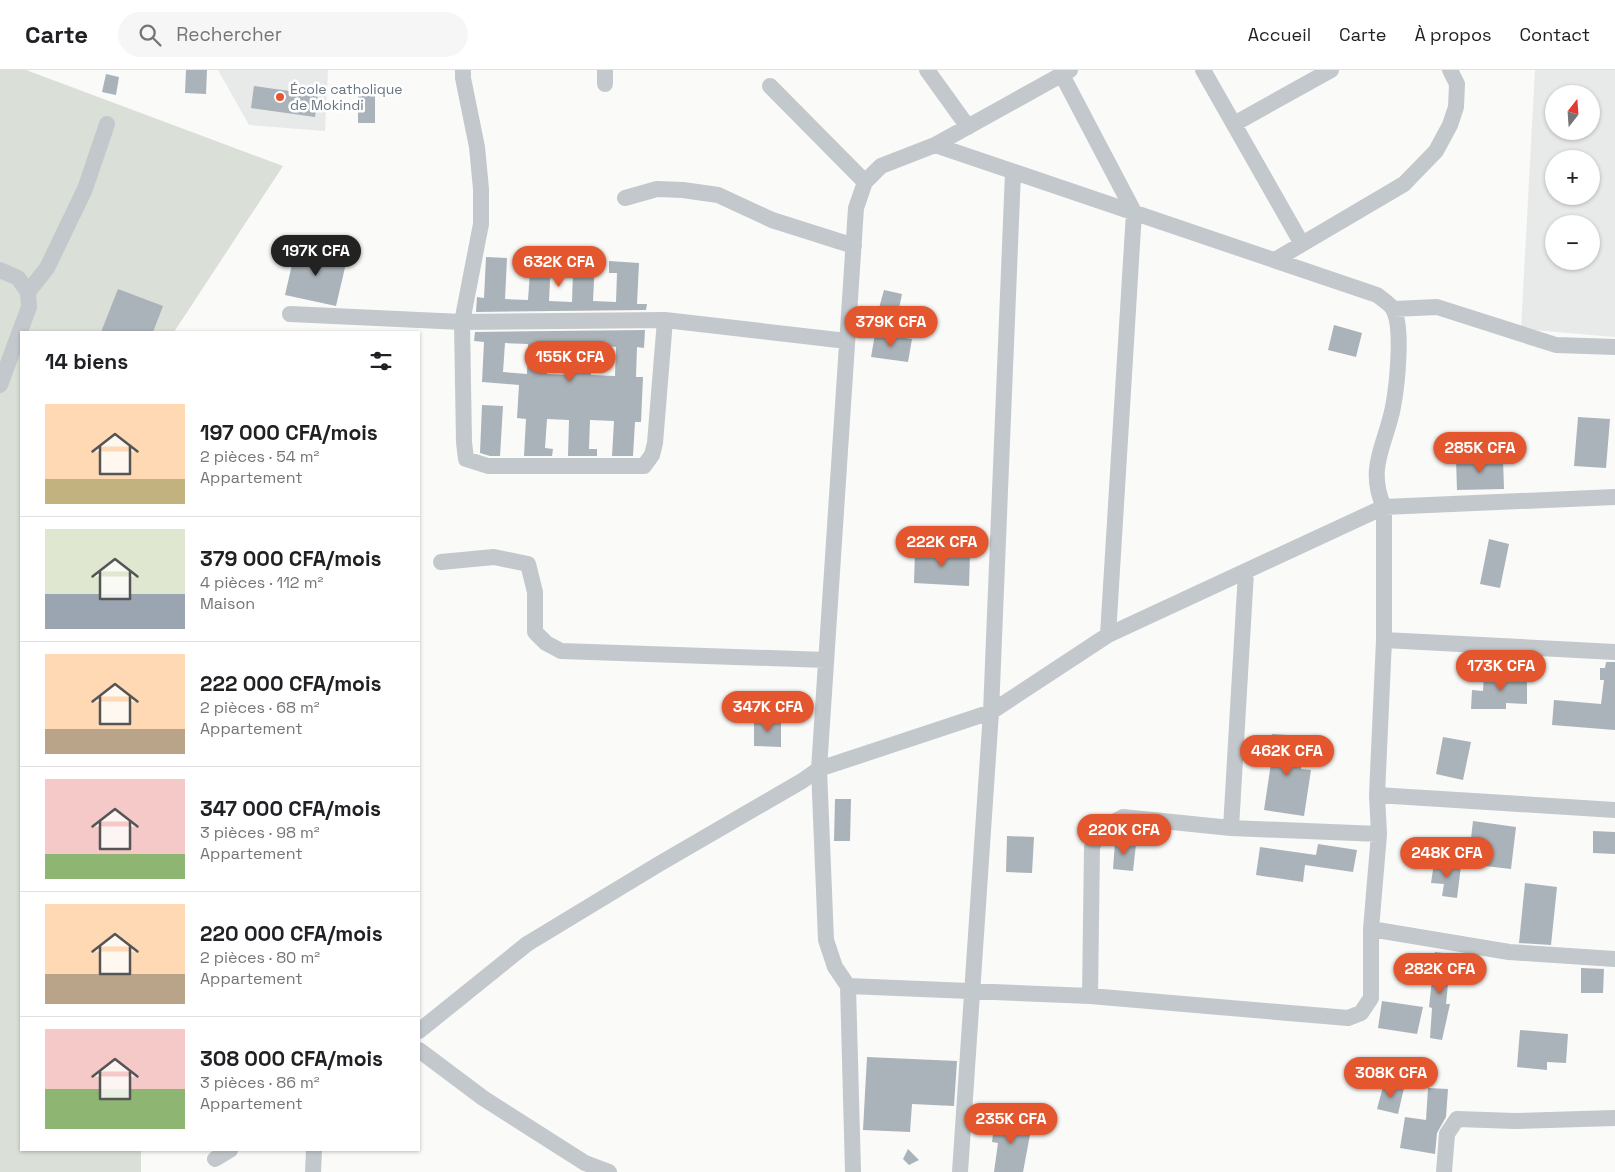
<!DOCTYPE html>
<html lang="fr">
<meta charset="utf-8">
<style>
body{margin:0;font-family:"Space Grotesk",sans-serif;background:#f6f6f6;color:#202124;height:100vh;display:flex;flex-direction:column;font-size:19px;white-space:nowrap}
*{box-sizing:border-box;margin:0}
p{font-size:16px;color:#757577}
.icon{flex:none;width:28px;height:28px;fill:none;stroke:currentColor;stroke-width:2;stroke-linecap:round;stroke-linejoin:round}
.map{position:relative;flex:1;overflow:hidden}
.sheet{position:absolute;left:20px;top:261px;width:400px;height:820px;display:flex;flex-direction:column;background:#fff;border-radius:0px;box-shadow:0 1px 4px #0004}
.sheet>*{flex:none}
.needle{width:32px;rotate:17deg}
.fabs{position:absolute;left:1545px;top:15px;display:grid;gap:10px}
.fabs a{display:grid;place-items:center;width:55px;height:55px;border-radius:50%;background:#fff;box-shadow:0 1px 4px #0004;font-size:25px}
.price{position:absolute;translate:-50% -42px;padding:0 11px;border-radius:18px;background:#e4572e;color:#fff;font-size:16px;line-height:32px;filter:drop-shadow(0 1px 2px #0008)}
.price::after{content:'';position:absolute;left:50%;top:30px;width:15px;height:11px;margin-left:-8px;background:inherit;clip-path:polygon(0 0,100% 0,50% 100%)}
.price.on{background:#222;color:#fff}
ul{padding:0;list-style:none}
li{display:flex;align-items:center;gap:15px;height:125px;padding:0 25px}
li+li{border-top:1px solid #e0e0e0}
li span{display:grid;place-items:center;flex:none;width:140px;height:100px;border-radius:0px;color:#555}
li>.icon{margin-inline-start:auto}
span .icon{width:60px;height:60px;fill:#fffc;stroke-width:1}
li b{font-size:21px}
h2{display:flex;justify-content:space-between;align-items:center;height:60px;padding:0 25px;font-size:21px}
header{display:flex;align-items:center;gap:30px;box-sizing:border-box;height:70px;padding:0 25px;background:#fff;border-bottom:1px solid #e0e0e0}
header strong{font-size:24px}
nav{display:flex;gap:28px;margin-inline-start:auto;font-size:18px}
.search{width:350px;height:45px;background:#f6f6f6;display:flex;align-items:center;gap:12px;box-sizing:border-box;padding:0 18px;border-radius:28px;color:#757577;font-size:19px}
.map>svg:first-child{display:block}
</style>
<header>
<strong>Carte</strong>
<div class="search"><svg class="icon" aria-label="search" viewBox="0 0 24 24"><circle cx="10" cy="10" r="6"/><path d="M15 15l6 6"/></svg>Rechercher</div>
<nav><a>Accueil</a><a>Carte</a><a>À propos</a><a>Contact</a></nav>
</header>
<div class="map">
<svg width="1615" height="1102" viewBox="0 0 1615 1102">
<rect width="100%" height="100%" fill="#fafaf8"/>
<path fill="#e8e9e9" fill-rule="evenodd" d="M218,0H328L325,61L249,55Z
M1535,0H1615V267L1521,259ZM1554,24H1591V61H1554ZM1554,89H1591V126H1554ZM1554,154H1591V191H1554Z"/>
<path fill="#dadfd7" d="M0,0H26L283,96L174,262H21V1080H141V1102H0Z"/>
<path fill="#aab3b9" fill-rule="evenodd" d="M186,0H207L206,24L185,23Z
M106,4L119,7L116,25L102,22Z
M254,16L318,25L315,47L251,38Z
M358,22H375V53H358Z
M296,177L347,189L336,236L285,225Z
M486,187L507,188L505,229L528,230L530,201L521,200L522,188L551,190L549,231L572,232L573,202H565L566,189L595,191L593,231L616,232L617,203H609V191L639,193L637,234H647L646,240L476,242L477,227L484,228Z
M118,219L163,236L153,262H101Z
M884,220L902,224L898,243L879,238Z
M1334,255L1362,263L1356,287L1328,280Z
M645,260L644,278L637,277L636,307H643L641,352H635L633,386H612L614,351L590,350L589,379H597V386H568L569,350L547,349L545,378L553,379L552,386H524L526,349L517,348L519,315L482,312L484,272L474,271L475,262ZM505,273L528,274L527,304L503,302ZM549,274L572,276L570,305L547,304ZM592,275L616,277L615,306L591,305Z
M875,264L912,269L908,292L871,287Z
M482,335L503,336L500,386H490L480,383Z
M1578,347L1610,349L1606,398L1574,396Z
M1503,389L1504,419L1457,420L1456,390Z
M1489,469L1509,474L1500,518L1480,514Z
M915,481L970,484L969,516L914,513Z
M1606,592H1615V660L1552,655L1554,630L1601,634L1604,610H1600V598H1605Z
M1484,604L1527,605V634L1506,633V639H1471L1472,620L1483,621Z
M754,650L781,651V677L754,676Z
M1272,664L1302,666L1301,699L1311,700L1304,746L1264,740L1271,693Z
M1443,667L1471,672L1463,710L1436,704Z
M835,729H851L850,771H834Z
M1473,751L1516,757L1511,799L1468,794Z
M1593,761L1615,762V784L1593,783Z
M1007,766L1034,767L1032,803L1006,802Z
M1115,772L1136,774L1133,801L1113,799Z
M1318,774L1357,780L1353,802L1305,795L1303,812L1256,805L1260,777L1316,785Z
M1434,793L1461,796L1457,828L1442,826L1444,814L1431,813Z
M1525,813L1557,817L1551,875L1519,873Z
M1435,882L1451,884L1446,934H1450L1442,970L1430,968L1432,938L1429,937Z
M1581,898L1604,899L1603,923H1581Z
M1382,931L1423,937L1417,964L1378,958Z
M1520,960L1568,964L1566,993L1547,992V1000L1517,997Z
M867,987L957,991L954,1036L912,1034L910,1062L863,1060Z
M1384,1013L1404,1018L1398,1044L1377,1039Z
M1428,1018L1448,1019L1446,1047L1437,1063L1435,1084L1400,1078L1405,1047L1426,1050Z
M995,1048L1032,1054L1023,1102H994L998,1073L992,1072Z
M908,1079L919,1090L909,1095L903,1089Z"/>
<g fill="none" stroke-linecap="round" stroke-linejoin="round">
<path stroke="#c3c8cc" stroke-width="16" d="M463,0V8L477,77L481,119V154L462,252L464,372L466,389L488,396H644L652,385L655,373L665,250
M927,0L968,57
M1203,0L1302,174
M1062,5L1134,142L1108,565
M605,14V0
M770,16L865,112
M1234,54L1331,0
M935,75L1377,225C1382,229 1392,235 1394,241C1403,259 1397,316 1393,337C1386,374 1366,398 1384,437V570L1377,725L1379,764L1371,859V928L1361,943L1348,948L1090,926L848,916L835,897L826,870L819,699L991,642L1108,565L1384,437L1615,427
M625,128L657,119L683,120L718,125L772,150L854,176
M1275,190L1404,114L1436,81L1450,55L1456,37L1457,14L1450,0
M0,200L18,208L28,222L29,237L0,315
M28,222L47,198L85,119L107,54
M1394,239L1437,237L1556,275L1615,277
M290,244L462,252L665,250L847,271
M441,492L494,487L528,494L535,522V562L546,573L561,581L826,590
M1384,570L1615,582
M1377,725L1615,740
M1231,758L1246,502
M1371,859L1509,882L1615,889
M848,916L853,1102
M1090,926L1092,777L1100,759L1123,747L1231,758L1379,764
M419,961L527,874L659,794L802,711L819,699L856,138L865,112L881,96L935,75L1070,0
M419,980L483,1028L585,1093L609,1102
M215,1089L230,1080
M313,1102L314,1080
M960,1102L991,642L1013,102
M1444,1102L1447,1064L1457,1049L1515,1051L1615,1048"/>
</g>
<circle fill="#e4572e" stroke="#fff" stroke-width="2" cx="280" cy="27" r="5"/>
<g text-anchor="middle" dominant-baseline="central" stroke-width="5" stroke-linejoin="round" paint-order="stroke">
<g font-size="14" fill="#657683" stroke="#fff" text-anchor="start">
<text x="290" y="19">École catholique<tspan x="290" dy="16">de Mokindi</tspan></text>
</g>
</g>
</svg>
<div class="fabs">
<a><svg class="needle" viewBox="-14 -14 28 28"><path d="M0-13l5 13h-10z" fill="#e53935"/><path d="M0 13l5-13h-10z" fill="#757577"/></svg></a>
<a>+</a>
<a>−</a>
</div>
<b class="price on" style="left:316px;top:207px">197K CFA</b>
<b class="price" style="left:559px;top:218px">632K CFA</b>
<b class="price" style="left:891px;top:278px">379K CFA</b>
<b class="price" style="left:570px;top:313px">155K CFA</b>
<b class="price" style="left:1480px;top:404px">285K CFA</b>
<b class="price" style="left:942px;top:498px">222K CFA</b>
<b class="price" style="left:1501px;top:622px">173K CFA</b>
<b class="price" style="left:768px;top:663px">347K CFA</b>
<b class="price" style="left:1287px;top:707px">462K CFA</b>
<b class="price" style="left:1124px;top:786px">220K CFA</b>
<b class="price" style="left:1447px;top:809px">248K CFA</b>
<b class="price" style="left:1440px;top:925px">282K CFA</b>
<b class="price" style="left:1391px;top:1029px">308K CFA</b>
<b class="price" style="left:1011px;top:1075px">235K CFA</b>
<section class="sheet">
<h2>14 biens<svg class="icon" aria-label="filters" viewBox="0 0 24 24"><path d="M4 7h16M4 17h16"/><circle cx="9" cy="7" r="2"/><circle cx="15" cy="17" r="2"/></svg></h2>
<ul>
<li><span style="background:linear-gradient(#ffd9b3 75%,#c2b280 0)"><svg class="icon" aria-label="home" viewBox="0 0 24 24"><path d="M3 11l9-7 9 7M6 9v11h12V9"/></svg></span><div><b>197 000 CFA/mois</b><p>2 pièces · 54 m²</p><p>Appartement</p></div></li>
<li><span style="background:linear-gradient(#dfe7d0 65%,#9aa5b1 0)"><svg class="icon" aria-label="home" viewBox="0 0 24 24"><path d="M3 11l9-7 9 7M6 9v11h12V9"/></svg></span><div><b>379 000 CFA/mois</b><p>4 pièces · 112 m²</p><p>Maison</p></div></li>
<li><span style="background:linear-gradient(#ffd9b3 75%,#b9a48a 0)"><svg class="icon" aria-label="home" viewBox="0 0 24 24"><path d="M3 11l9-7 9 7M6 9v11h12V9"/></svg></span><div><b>222 000 CFA/mois</b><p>2 pièces · 68 m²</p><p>Appartement</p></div></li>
<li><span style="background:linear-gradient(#f6c9c9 75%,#8fb573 0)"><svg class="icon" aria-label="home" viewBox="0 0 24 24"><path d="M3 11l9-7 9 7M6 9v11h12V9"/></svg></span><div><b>347 000 CFA/mois</b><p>3 pièces · 98 m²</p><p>Appartement</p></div></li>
<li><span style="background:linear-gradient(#ffd9b3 70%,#b9a48a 0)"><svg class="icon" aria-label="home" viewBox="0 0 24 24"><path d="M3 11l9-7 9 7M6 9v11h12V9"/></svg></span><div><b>220 000 CFA/mois</b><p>2 pièces · 80 m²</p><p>Appartement</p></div></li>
<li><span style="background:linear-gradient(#f6c9c9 60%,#8fb573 0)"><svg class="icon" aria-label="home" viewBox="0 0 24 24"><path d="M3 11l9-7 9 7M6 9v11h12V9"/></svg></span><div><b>308 000 CFA/mois</b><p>3 pièces · 86 m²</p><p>Appartement</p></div></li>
</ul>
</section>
</div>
